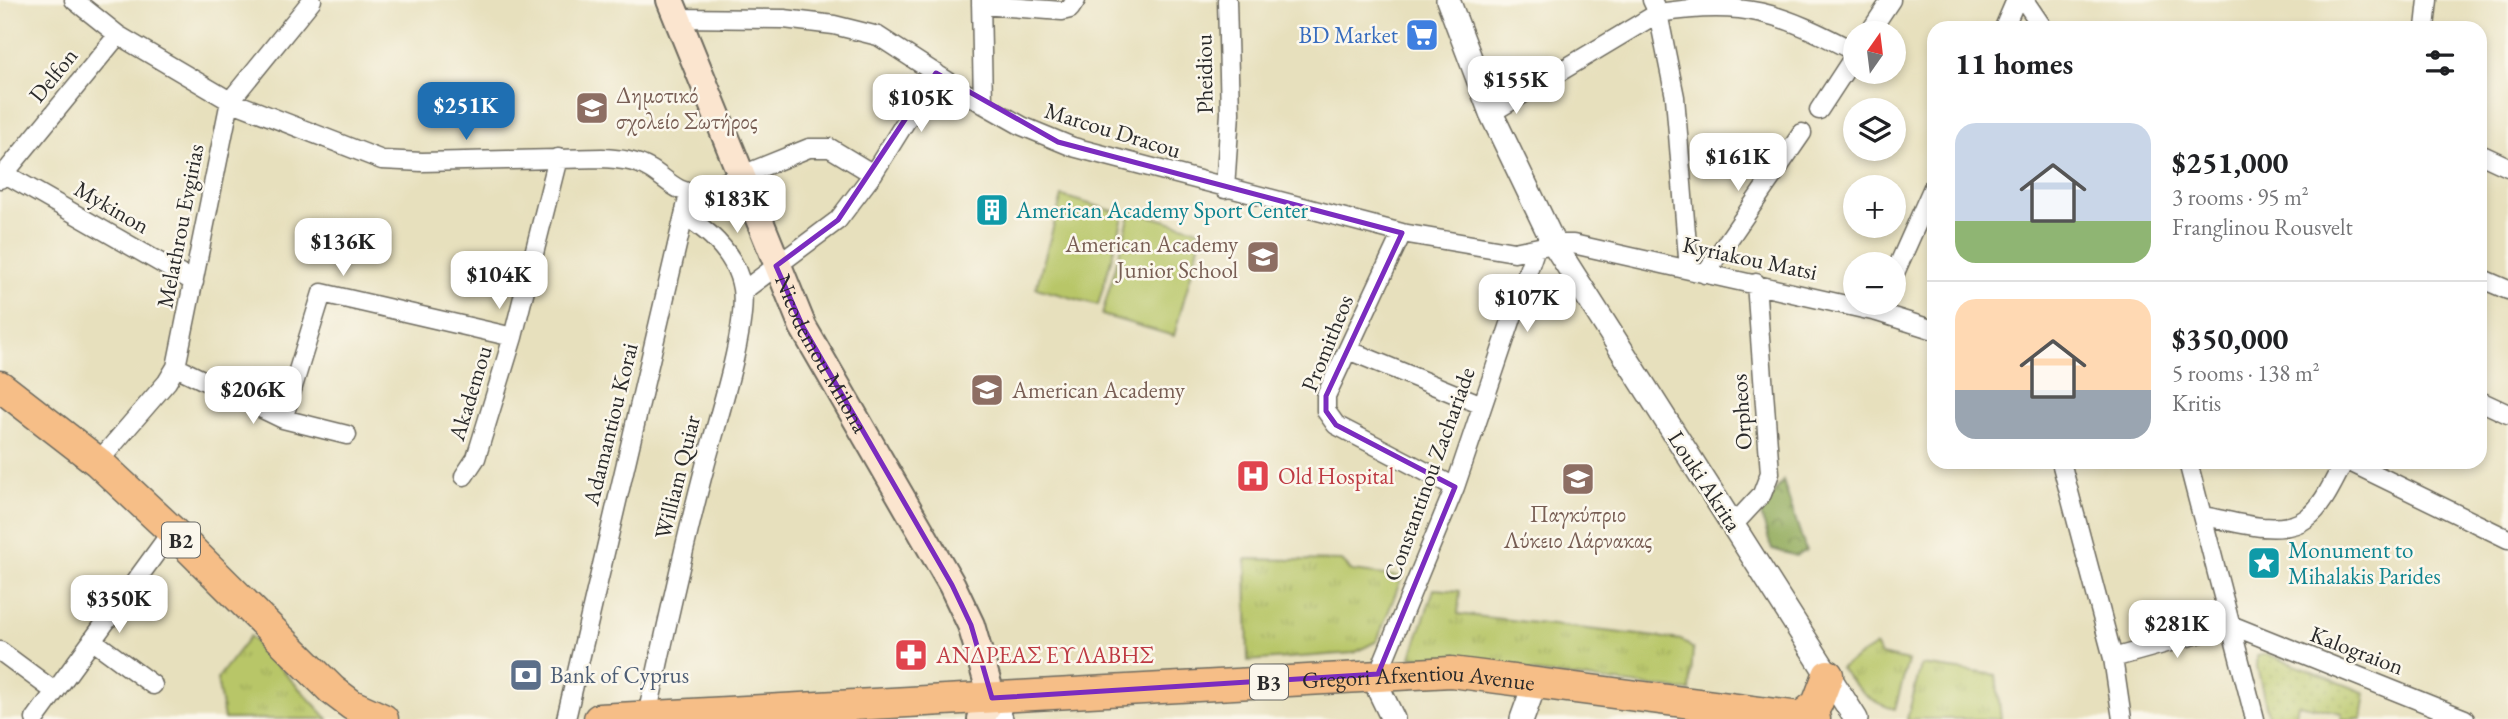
<!DOCTYPE html>
<meta charset="utf-8">
<style>
body{margin:0;font-family:"EB Garamond",serif;background:#f2f2f2;color:#202124;height:100vh;display:flex;flex-direction:column;font-size:26px;white-space:nowrap}
*{box-sizing:border-box;margin:0}
p{font-size:23px;color:#757577}
.icon{flex:none;width:38px;height:38px;fill:none;stroke:currentColor;stroke-width:2;stroke-linecap:round;stroke-linejoin:round}
.map{position:relative;flex:1;overflow:hidden}
.drawer{position:absolute;left:1927px;top:21px;width:560px;height:448px;display:flex;flex-direction:column;background:#fff;border-radius:21px;box-shadow:0 4px 10px #0003}
.drawer>*{flex:none}
.needle{width:46px;rotate:14deg}
.controls{position:absolute;left:1843px;top:21px;display:grid;gap:14px}
.controls a{display:grid;place-items:center;width:63px;height:63px;border-radius:50%;background:#fff;box-shadow:0 4px 10px #0003;font-size:35px}
.price{position:absolute;translate:-50% -60px;padding:0 16px;border-radius:14px;background:#fff;color:#222;font-size:23px;line-height:46px;filter:drop-shadow(0 2px 4px #0008)}
.price::after{content:'';position:absolute;left:50%;top:42px;width:21px;height:16px;margin-left:-10px;background:inherit;clip-path:polygon(0 0,100% 0,50% 100%)}
.price.active{background:#1f6fb2;color:#fff}
ul{padding:0;list-style:none}
li{display:flex;align-items:center;gap:21px;height:175px;padding:0 28px}
li+li{border-top:2px solid #e0e0e0}
li span{display:grid;place-items:center;flex:none;width:196px;height:140px;border-radius:21px;color:#555}
li>.icon{margin-inline-start:auto}
span .icon{width:84px;height:84px;fill:#fffc;stroke-width:1}
li b{font-size:30px}
h2{display:flex;justify-content:space-between;align-items:center;height:84px;padding:0 28px;font-size:30px}
.map>svg:first-child{display:block}
</style>
<div class="map">
<svg width="2508" height="719" viewBox="0 0 2508 719">
<defs>
<pattern id="grass-tufts" width="24" height="20" patternUnits="userSpaceOnUse" patternTransform="scale(1.75)"><rect width="24" height="20" fill="#b8c668"/><path d="M3 7l-1-3M5 7V3M7 7l1-3M15 17l-1-3M17 17v-4M19 17l1-3" fill="none" stroke="#9eaa5a"/></pattern>
<pattern id="forest-crowns" width="20" height="18" patternUnits="userSpaceOnUse" patternTransform="scale(1.75)"><rect width="20" height="18" fill="#92ab5c"/><path d="M2 6a3 3 0 1 1 6 0M12 15a3 3 0 1 1 6 0" fill="none" stroke="#778b4c"/></pattern>
<pattern id="garden-dots" width="8" height="8" patternUnits="userSpaceOnUse" patternTransform="scale(1.75)"><rect width="8" height="8" fill="#b8c668"/><path d="M2 2h.1M6 6h.1" fill="none" stroke="#9eaa5a" stroke-width="1.8" stroke-linecap="round"/></pattern>
</defs>
<rect width="100%" height="100%" fill="#fbf7ec"/>
<filter id="ink" filterUnits="userSpaceOnUse"><feTurbulence type="fractalNoise" baseFrequency=".0143" numOctaves="2"/><feDisplacementMap in="SourceGraphic" scale="14" xChannelSelector="R" yChannelSelector="G"/><feConvolveMatrix kernelMatrix="1 2 1 2 8 2 1 2 1" color-interpolation-filters="sRGB"/></filter>
<filter id="wash" filterUnits="userSpaceOnUse"><feTurbulence type="fractalNoise" baseFrequency=".00686" numOctaves="4" result="noise"/><feDisplacementMap in="SourceGraphic" scale="28" xChannelSelector="R" yChannelSelector="G"/><feGaussianBlur stdDeviation="1.57" result="paint"/><feColorMatrix in="noise" values="0 0 0 0 0 0 0 0 0 0 0 0 0 0 0 0 0 1.4 0 .05"/><feComposite in="paint" operator="in"/></filter>
<g filter="url(#wash)">
<rect width="100%" height="100%" fill="#e7e0bd"/>
<path fill="url(#grass-tufts)" stroke="#72784a" stroke-width="2" d="M1246,559L1342,561L1352,571L1402,577L1377,641L1354,653L1248,661Z
M1434,589L1460,591L1458,614L1682,640L1693,649L1690,691L1411,657Z
M250,636L328,719H224L217,679Z
M1875,646L1881,655L1908,661L1895,709C1869,703 1857,688 1840,668Z
M1921,665L1996,675L2001,719H1907Z"/>
<path fill="url(#forest-crowns)" stroke="#5e6b44" stroke-width="2" d="M1783,481L1806,551L1796,556L1772,549L1760,512Z"/>
<path fill="url(#garden-dots)" stroke="#72784a" stroke-width="2" d="M2267,654L2366,693L2362,719H2341L2342,713L2298,704L2295,719H2269L2257,667V656Z"/>
<path fill="#b8c668" stroke="#72784a" stroke-width="2" d="M1062,196L1124,214L1098,305L1036,288Z
M1131,211L1203,231L1174,336L1102,315Z"/>
</g>
<g filter="url(#ink)">
<g fill="none" stroke-linecap="round" stroke-linejoin="round">
<defs>
<path id="minor" d="M74,0L118,35L230,101L382,160L422,162L602,158C619,159 635,160 650,169C667,179 677,194 698,193L809,148H830L873,174
M981,0L983,104
M1652,0L1658,13L1675,97L1689,270
M2024,0L2043,28
M981,5L1062,11L1070,9L1076,0
M676,18L784,19L834,25L878,36L983,104L1022,126L1073,147L1402,233L1514,252L1554,244H1573L1877,312L1934,330
M2004,28L2016,0
M2425,28L2428,0
M1869,33L1891,0
M1819,110L1855,55
M1491,113L1658,13C1746,0 1779,12 1855,52
M2480,154L2508,167
M5,174L194,282
M0,179L118,35
M1225,189L1230,113L1227,0
M1402,233L1326,396V411L1336,425L1455,487
M1705,274L1802,133
M1894,275L1934,185
M2480,278L2508,290
M743,291L838,220L873,174L936,73
M1348,350L1482,405
M176,367L283,419L347,435
M2480,401L2508,414
M283,419L322,293L513,337
M98,462L167,382L176,367L230,101L312,0
M2061,462L2113,658L2122,719
M2188,462L2255,719
M2350,462L2508,539
M464,476L476,458L513,337L558,158
M2204,516C2233,521 2281,538 2307,518C2324,505 2334,480 2344,462
M1733,525L1762,494L1770,473L1756,283
M92,640L153,685
M0,651L54,691
M2113,658L2231,625L2465,719
M1378,674L1455,487L1535,250
M647,716C665,632 683,549 705,466C716,424 748,328 742,289C737,256 712,233 685,216
M35,719L172,531
M566,719L689,194"/>
<path id="tertiary" d="M1448,0L1491,113L1554,244L1856,719
M1378,674L1379,690L1393,719
M992,698L1001,719
M1522,719L1535,683"/>
<g id="secondary">
<path id="s1" d="M670,0L803,327L952,585L971,625L992,698L981,719"/>
</g>
<g id="primary">
<path d="M0,386L98,462L172,531L332,690L352,705L383,719"/>
<path d="M1801,717L1817,704L1828,675"/>
<path id="s2" d="M599,719L1451,672L1815,719"/>
</g>
</defs>
<use href="#minor" stroke="#6d6a5e" stroke-width="21"/>
<use href="#tertiary" stroke="#6d6a5e" stroke-width="26"/>
<use href="#secondary" stroke="#6d6a5e" stroke-width="30"/>
<use href="#primary" stroke="#6d6a5e" stroke-width="33"/>
<use href="#minor" stroke="#fff" stroke-width="18"/>
<use href="#tertiary" stroke="#fff" stroke-width="23"/>
<use href="#secondary" stroke="#fbe5cf" stroke-width="26"/>
<use href="#primary" stroke="#f6be87" stroke-width="30"/>
</g>
</g>
<path fill="none" stroke="#7b2cbf" stroke-width="5" stroke-linejoin="round" d="M936,73L1058,142L1402,233L1326,396V411L1336,425L1455,487L1378,674L992,698L971,625L952,585L803,327L776,266L838,220Z"/>
<defs>
<symbol id="supermarket-square" viewBox="-11 -11 22 22"><rect x="-9" y="-9" width="18" height="18" rx="4" fill="#3f7fe0" stroke="#fbf7ec"/><path d="M-6-5.5h2.5l.6 2H6L4.5 2H-2.5L-4.4-4H-6ZM-1.5 3.2a1.3 1.3 0 1 0 .1 0ZM3 3.2a1.3 1.3 0 1 0 .1 0Z" fill="#fff"/></symbol>
<symbol id="school-square" viewBox="-11 -11 22 22"><rect x="-9" y="-9" width="18" height="18" rx="4" fill="#8d6e63" stroke="#fbf7ec"/><path d="M0-5L7-2L0 1L-7-2ZM-4 1L0 2.5L4 1V4Q0 6-4 4Z" fill="#fff"/></symbol>
<symbol id="building-square" viewBox="-11 -11 22 22"><rect x="-9" y="-9" width="18" height="18" rx="4" fill="#0f9aa8" stroke="#fbf7ec"/><path d="M-4-6H4V6H1V3H-1V6H-4ZM-2.5-4.3h1.7v1.8h-1.7ZM.8-4.3h1.7v1.8H.8ZM-2.5-1h1.7V.8h-1.7ZM.8-1h1.7V.8H.8Z" fill="#fff"/></symbol>
<symbol id="hospital-square" viewBox="-11 -11 22 22"><rect x="-9" y="-9" width="18" height="18" rx="4" fill="#e0444e" stroke="#fbf7ec"/><path d="M-5-5h3v3.5h4V-5h3V5h-3V1.5h-4V5h-3Z" fill="#fff"/></symbol>
<symbol id="sight-square" viewBox="-11 -11 22 22"><rect x="-9" y="-9" width="18" height="18" rx="4" fill="#0f9aa8" stroke="#fbf7ec"/><path d="M0-6L1.8-2.2L6-1.7L2.9 1.2L3.7 5.4L0 3.3L-3.7 5.4L-2.9 1.2L-6-1.7L-1.8-2.2Z" fill="#fff"/></symbol>
<symbol id="pharmacy-square" viewBox="-11 -11 22 22"><rect x="-9" y="-9" width="18" height="18" rx="4" fill="#e0444e" stroke="#fbf7ec"/><path d="M-2-6h4v4h4v4h-4v4h-4v-4h-4v-4h4Z" fill="#fff"/></symbol>
<symbol id="bank-square" viewBox="-11 -11 22 22"><rect x="-9" y="-9" width="18" height="18" rx="4" fill="#5c6f8a" stroke="#fbf7ec"/><path d="M-6-4H6V4H-6ZM0-2.3a2.3 2.3 0 1 0 0 4.6a2.3 2.3 0 1 0 0-4.6Z" fill="#fff"/></symbol>
</defs>
<g fill-rule="evenodd">
<use href="#supermarket-square" x="1403" y="16" width="38" height="38"/>
<use href="#school-square" x="573" y="89" width="38" height="38"/>
<use href="#building-square" x="973" y="191" width="38" height="38"/>
<use href="#school-square" x="1244" y="238" width="38" height="38"/>
<use href="#school-square" x="968" y="371" width="38" height="38"/>
<use href="#hospital-square" x="1234" y="457" width="38" height="38"/>
<use href="#school-square" x="1559" y="460" width="38" height="38"/>
<use href="#sight-square" x="2245" y="544" width="38" height="38"/>
<use href="#pharmacy-square" x="892" y="636" width="38" height="38"/>
<use href="#bank-square" x="507" y="656" width="38" height="38"/>
</g>
<g text-anchor="middle" dominant-baseline="central" stroke-width="5" stroke-linejoin="round" paint-order="stroke">
<g fill="#fbf7ec" stroke="#696865" stroke-width="2">
<rect x="162" y="522.5" width="38" height="35" rx="5"/>
<rect x="1250" y="664.5" width="38" height="35" rx="5"/>
</g>
<g font-size="21" font-weight="bold" fill="#2b2b2b">
<text x="181" y="540">B2</text>
<text x="1269" y="682">B3</text>
</g>
<g font-size="23" fill="#366cbe" stroke="#fbf7ec" text-anchor="end">
<text x="1398" y="35">BD Market</text>
</g>
<g font-size="23" fill="#2b2b2b" stroke="#fbf7ec">
<text transform="translate(1204 74) rotate(-91)">Pheidiou</text>
<text transform="translate(53 75) rotate(-51)">Delfon</text>
<text transform="translate(1113 130) rotate(17)">Marcou Dracou</text>
<text transform="translate(112 207) rotate(30)">Mykinon</text>
<text transform="translate(180 226) rotate(-79)">Melathrou Evgirias</text>
<text transform="translate(1750 258) rotate(12)">Kyriakou Matsi</text>
<text transform="translate(1327 343) rotate(-68)">Promitheos</text>
<text stroke="none"><textPath href="#s1" startOffset="385">Nicodemou Milona</textPath></text>
<text transform="translate(470 393) rotate(-73)">Akademou</text>
<text transform="translate(1741 412) rotate(-94)">Orpheos</text>
<text transform="translate(610 424) rotate(-76)">Adamantiou Korai</text>
<text transform="translate(1429 474) rotate(-70)">Constantinou Zachariade</text>
<text transform="translate(677 477) rotate(-76)">William Quiar</text>
<text transform="translate(1705 481) rotate(57)">Louki Akrita</text>
<text transform="translate(2357 650) rotate(21)">Kalograion</text>
<text stroke="none"><textPath href="#s2" startOffset="821">Gregori Afxentiou Avenue</textPath></text>
</g>
<g font-size="23" fill="#785e54" stroke="#fbf7ec" text-anchor="start">
<text x="616" y="95">Δημοτικό<tspan x="616" dy="26">σχολείο Σωτήρος</tspan></text>
<text x="1238" y="244" text-anchor="end">American Academy<tspan x="1238" dy="26">Junior School</tspan></text>
<text x="1012" y="390">American Academy</text>
<text x="1578" y="514" text-anchor="middle">Παγκύπριο<tspan x="1578" dy="26">Λύκειο Λάρνακας</tspan></text>
</g>
<g font-size="23" fill="#0d838f" stroke="#fbf7ec" text-anchor="start">
<text x="1016" y="210">American Academy Sport Center</text>
<text x="2288" y="550">Monument to<tspan x="2288" dy="26">Mihalakis Parides</tspan></text>
</g>
<g font-size="23" fill="#be3a42" stroke="#fbf7ec" text-anchor="start">
<text x="1278" y="476">Old Hospital</text>
<text x="936" y="655">ΑΝΔΡΕΑΣ ΕΥΛΑΒΗΣ</text>
</g>
<g font-size="23" fill="#4e5e75" stroke="#fbf7ec" text-anchor="start">
<text x="550" y="675">Bank of Cyprus</text>
</g>
</g>
</svg>
<div class="controls">
<a><svg class="needle" viewBox="-14 -14 28 28"><path d="M0-13l5 13h-10z" fill="#e53935"/><path d="M0 13l5-13h-10z" fill="#757577"/></svg></a>
<a><svg class="icon" aria-label="layers" viewBox="0 0 24 24"><path d="M12 4l9 5-9 5-9-5zM3 14l9 5 9-5"/></svg></a>
<a>+</a>
<a>−</a>
</div>
<b class="price" style="left:1516px;top:116px">$155K</b>
<b class="price" style="left:921px;top:134px">$105K</b>
<b class="price active" style="left:466px;top:142px">$251K</b>
<b class="price" style="left:1738px;top:193px">$161K</b>
<b class="price" style="left:737px;top:235px">$183K</b>
<b class="price" style="left:343px;top:278px">$136K</b>
<b class="price" style="left:499px;top:311px">$104K</b>
<b class="price" style="left:1527px;top:334px">$107K</b>
<b class="price" style="left:253px;top:426px">$206K</b>
<b class="price" style="left:119px;top:635px">$350K</b>
<b class="price" style="left:2177px;top:660px">$281K</b>
<section class="drawer">
<h2>11 homes<svg class="icon" aria-label="filters" viewBox="0 0 24 24"><path d="M4 7h16M4 17h16"/><circle cx="9" cy="7" r="2"/><circle cx="15" cy="17" r="2"/></svg></h2>
<ul>
<li><span style="background:linear-gradient(#c9d6e8 70%,#8fb573 0)"><svg class="icon" aria-label="home" viewBox="0 0 24 24"><path d="M3 11l9-7 9 7M6 9v11h12V9"/></svg></span><div><b>$251,000</b><p>3 rooms · 95 m²</p><p>Franglinou Rousvelt</p></div></li>
<li><span style="background:linear-gradient(#ffd9b3 65%,#9aa5b1 0)"><svg class="icon" aria-label="home" viewBox="0 0 24 24"><path d="M3 11l9-7 9 7M6 9v11h12V9"/></svg></span><div><b>$350,000</b><p>5 rooms · 138 m²</p><p>Kritis</p></div></li>
</ul>
</section>
</div>
